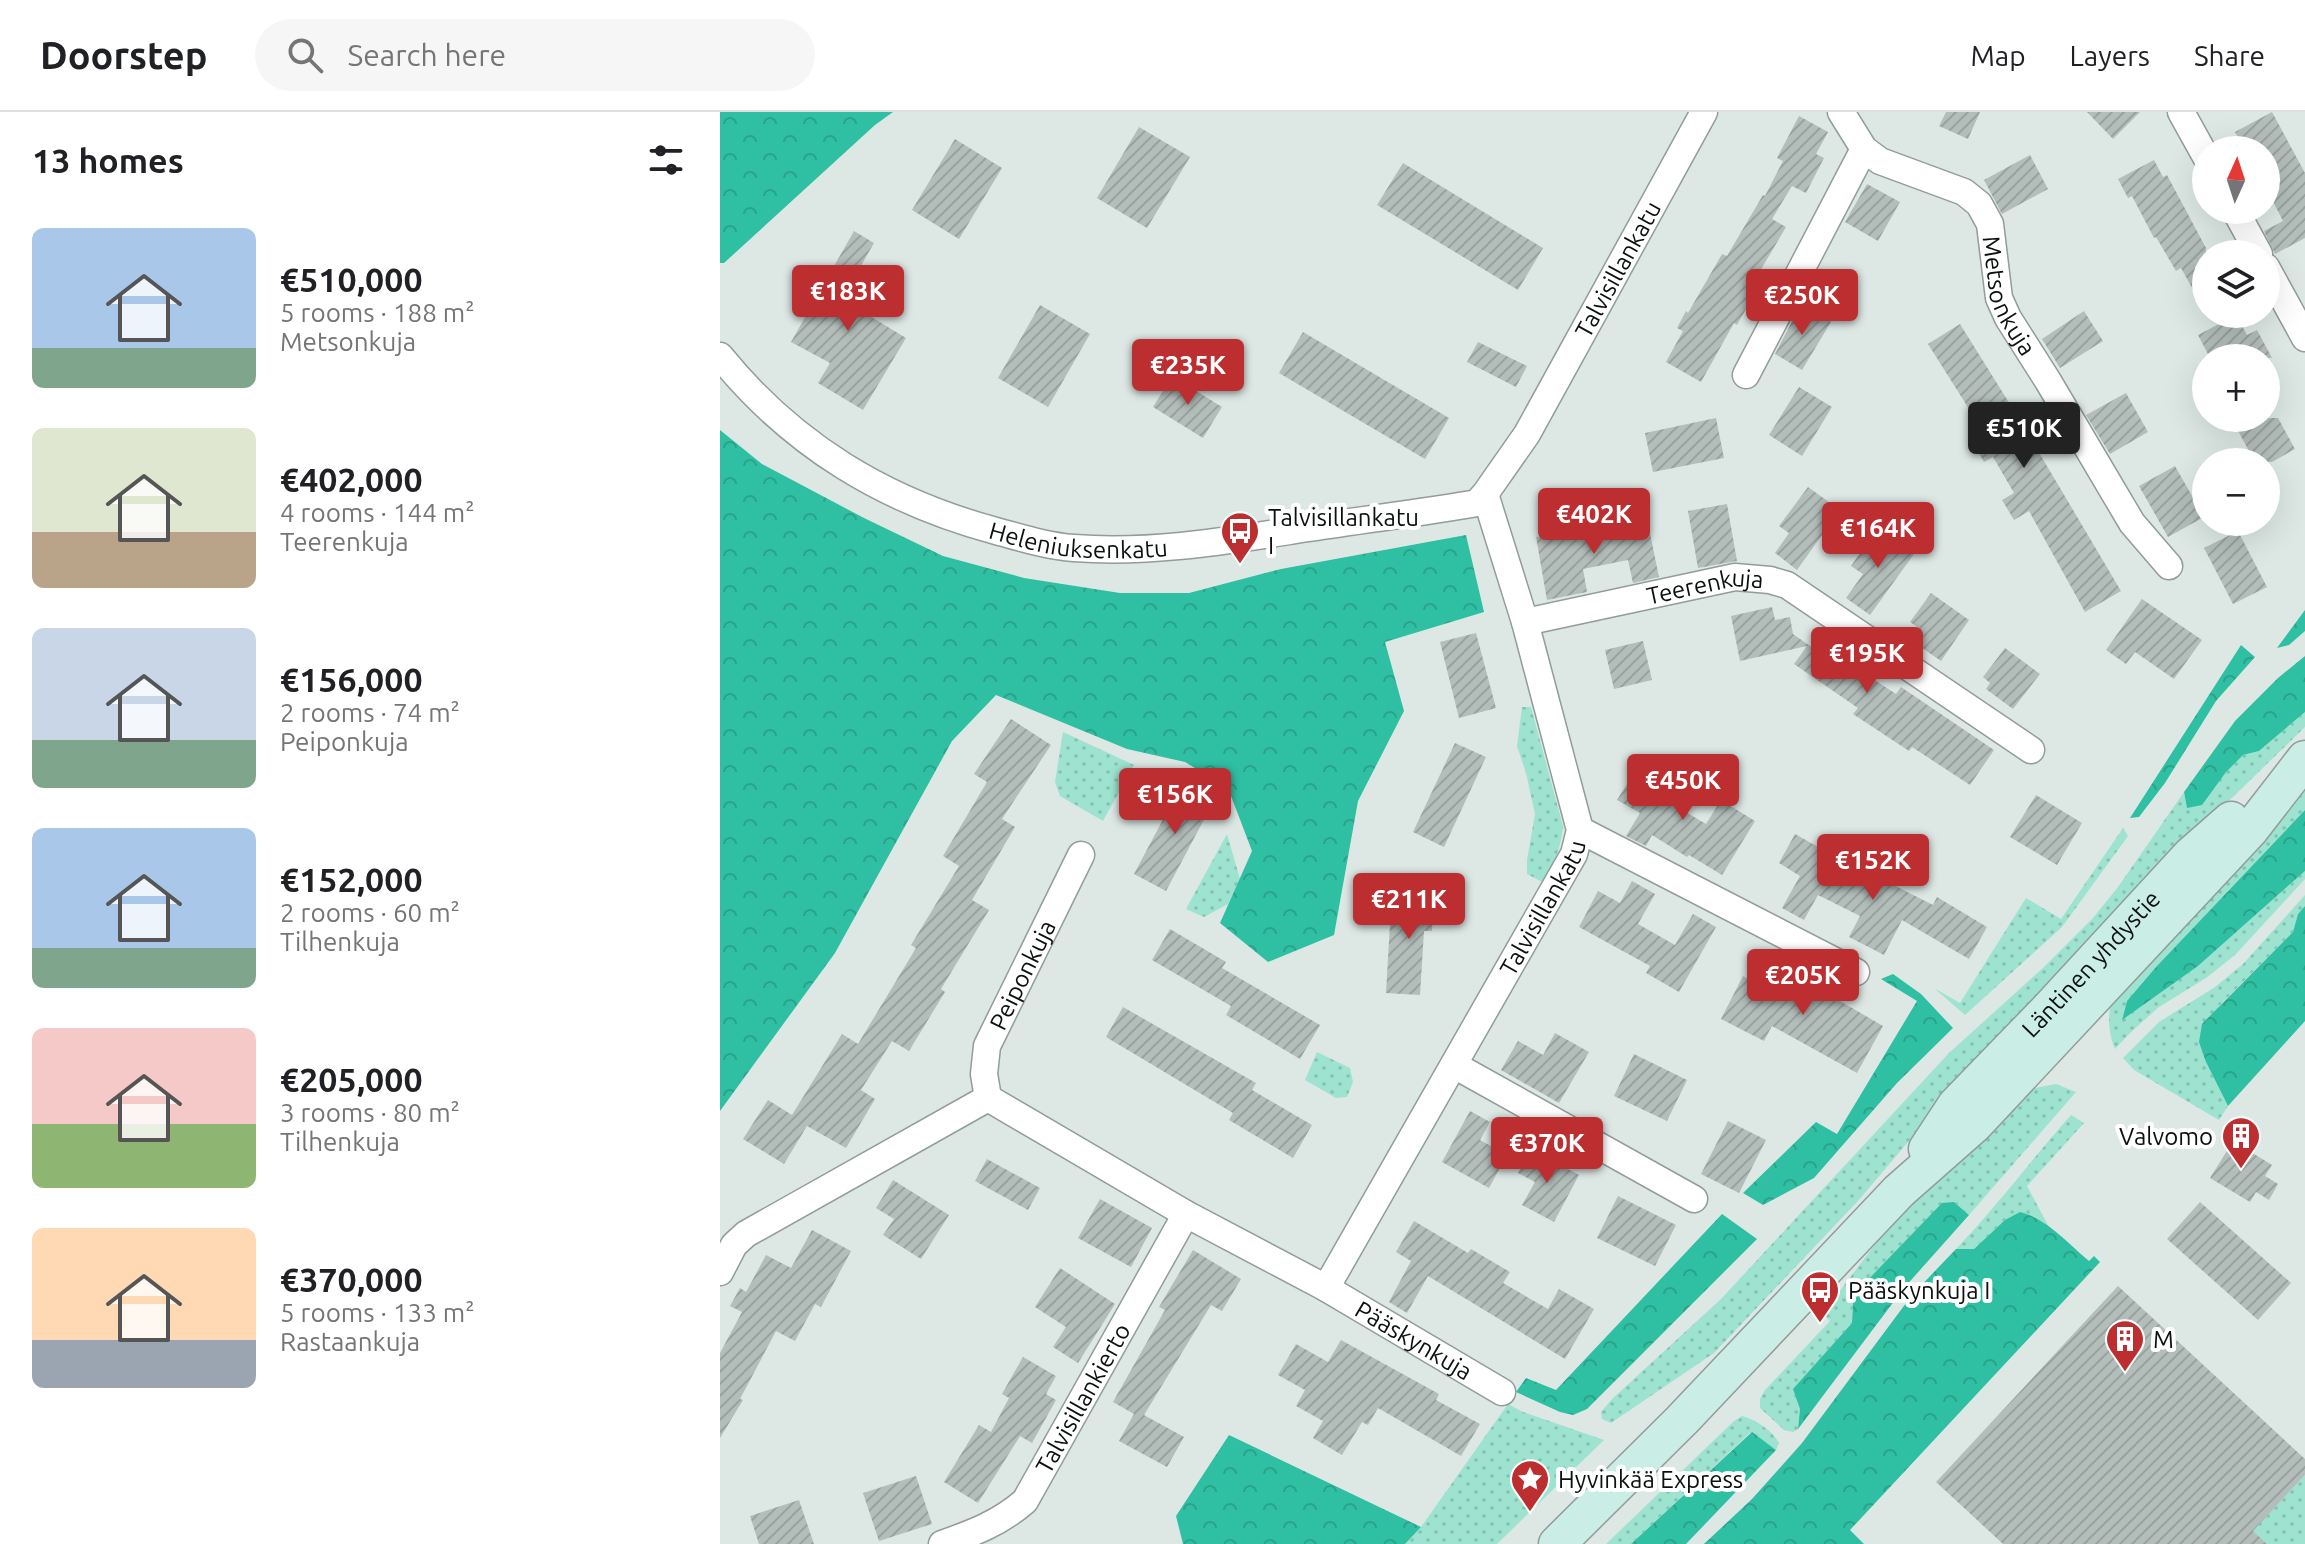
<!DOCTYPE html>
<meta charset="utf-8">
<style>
body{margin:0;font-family:Ubuntu,sans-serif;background:#f6f6f6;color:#202124;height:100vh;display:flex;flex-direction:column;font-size:30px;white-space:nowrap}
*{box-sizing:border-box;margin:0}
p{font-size:26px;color:#757577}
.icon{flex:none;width:44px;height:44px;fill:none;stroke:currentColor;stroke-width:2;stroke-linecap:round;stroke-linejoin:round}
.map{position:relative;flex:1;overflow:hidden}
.sheet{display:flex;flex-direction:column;background:#fff;width:720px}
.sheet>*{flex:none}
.needle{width:52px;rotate:3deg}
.buttons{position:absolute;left:1472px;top:24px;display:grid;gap:16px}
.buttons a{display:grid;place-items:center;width:88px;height:88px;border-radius:50%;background:#fff;box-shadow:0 8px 32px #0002;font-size:40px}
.price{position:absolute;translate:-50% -68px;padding:0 18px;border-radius:8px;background:#bd2e30;color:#fff;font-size:26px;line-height:52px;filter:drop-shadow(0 2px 4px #0008)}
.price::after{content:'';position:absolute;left:50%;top:48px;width:24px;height:18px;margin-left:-12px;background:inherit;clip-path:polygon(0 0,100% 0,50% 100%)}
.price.on{background:#222;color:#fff}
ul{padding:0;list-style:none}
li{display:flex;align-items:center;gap:24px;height:200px;padding:0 32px}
li span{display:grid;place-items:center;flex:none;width:224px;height:160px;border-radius:12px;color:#555}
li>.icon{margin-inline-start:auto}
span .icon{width:96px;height:96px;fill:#fffc;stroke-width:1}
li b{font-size:34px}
h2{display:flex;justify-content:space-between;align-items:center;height:96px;padding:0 32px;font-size:34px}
header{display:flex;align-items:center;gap:48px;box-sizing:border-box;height:112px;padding:0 40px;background:#fff;border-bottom:2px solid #e0e0e0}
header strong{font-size:38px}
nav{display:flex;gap:44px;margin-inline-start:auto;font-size:28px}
.search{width:560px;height:72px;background:#f6f6f6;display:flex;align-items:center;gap:20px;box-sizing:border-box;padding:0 28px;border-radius:44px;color:#757577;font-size:30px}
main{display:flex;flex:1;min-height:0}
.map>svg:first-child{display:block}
</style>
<header>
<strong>Doorstep</strong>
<div class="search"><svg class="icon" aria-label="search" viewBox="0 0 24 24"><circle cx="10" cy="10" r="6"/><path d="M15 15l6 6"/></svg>Search here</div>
<nav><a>Map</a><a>Layers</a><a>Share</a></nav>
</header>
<main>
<section class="sheet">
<h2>13 homes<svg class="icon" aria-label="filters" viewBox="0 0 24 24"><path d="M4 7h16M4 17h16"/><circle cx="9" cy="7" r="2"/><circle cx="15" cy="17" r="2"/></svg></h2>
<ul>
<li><span style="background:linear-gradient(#a9c7e8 75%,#7fa58c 0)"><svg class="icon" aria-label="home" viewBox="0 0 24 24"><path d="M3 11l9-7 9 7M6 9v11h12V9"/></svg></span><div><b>€510,000</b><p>5 rooms · 188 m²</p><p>Metsonkuja</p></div></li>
<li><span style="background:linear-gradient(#dfe7d0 65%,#b9a48a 0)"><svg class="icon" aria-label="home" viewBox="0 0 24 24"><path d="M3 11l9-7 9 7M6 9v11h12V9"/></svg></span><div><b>€402,000</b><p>4 rooms · 144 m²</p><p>Teerenkuja</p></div></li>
<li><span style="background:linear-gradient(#c9d6e8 70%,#7fa58c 0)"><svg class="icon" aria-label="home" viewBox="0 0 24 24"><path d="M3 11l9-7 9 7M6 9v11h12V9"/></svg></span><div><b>€156,000</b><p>2 rooms · 74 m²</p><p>Peiponkuja</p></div></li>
<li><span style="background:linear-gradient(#a9c7e8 75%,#7fa58c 0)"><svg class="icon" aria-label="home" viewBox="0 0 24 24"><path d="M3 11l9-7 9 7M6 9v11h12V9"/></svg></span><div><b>€152,000</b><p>2 rooms · 60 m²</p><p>Tilhenkuja</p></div></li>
<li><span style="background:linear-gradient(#f6c9c9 60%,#8fb573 0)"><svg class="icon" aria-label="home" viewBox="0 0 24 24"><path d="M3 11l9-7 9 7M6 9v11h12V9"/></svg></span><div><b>€205,000</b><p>3 rooms · 80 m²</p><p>Tilhenkuja</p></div></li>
<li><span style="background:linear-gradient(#ffd9b3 70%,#9aa5b1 0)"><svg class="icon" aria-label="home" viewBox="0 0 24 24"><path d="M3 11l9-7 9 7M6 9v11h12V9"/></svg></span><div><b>€370,000</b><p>5 rooms · 133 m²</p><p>Rastaankuja</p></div></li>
</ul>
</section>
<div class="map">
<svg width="1585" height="1432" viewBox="0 0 1585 1432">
<defs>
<pattern id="grass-dots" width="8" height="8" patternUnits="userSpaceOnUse" patternTransform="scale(2)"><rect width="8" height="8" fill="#9de3d0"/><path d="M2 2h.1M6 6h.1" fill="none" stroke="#86c2b1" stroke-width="1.8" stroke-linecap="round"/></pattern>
<pattern id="forest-crowns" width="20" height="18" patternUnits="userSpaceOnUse" patternTransform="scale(2)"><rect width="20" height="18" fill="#2fbfa2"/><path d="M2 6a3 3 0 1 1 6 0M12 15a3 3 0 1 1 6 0" fill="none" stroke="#29a38a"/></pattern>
<pattern id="building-hatch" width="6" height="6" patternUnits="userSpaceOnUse" patternTransform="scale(2)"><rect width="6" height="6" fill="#b3bebb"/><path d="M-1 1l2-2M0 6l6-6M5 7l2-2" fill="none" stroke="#99a2a0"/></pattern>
</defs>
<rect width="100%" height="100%" fill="#dde8e5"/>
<path fill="url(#grass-dots)" d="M802,595H811L843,714C841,736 834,752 824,771L807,762V748L815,702L806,661L797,634Z
M1585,600V615L1450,746L1244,964L1138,1089L994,1241L891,1311L882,1307L881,1300L892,1287L1001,1187L1229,941L1324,855L1373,806L1398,775L1464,680L1467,695L1523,643L1539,639Z
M343,620L414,653L383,709L340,684L335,670Z
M1585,674V698L1436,855L1407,889L1402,907L1478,854L1585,759V767L1515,843L1486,866L1439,895L1412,919L1395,937C1388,920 1388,907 1391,889Z
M1403,716L1408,724L1342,815L1245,903L1214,876L1240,891L1306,786L1341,807Z
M507,722L520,767L508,792L484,805L466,797Z
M1585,783V794L1578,802L1573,820L1499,894L1486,950L1508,994L1499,1008L1414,958L1403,946L1439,910L1495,875L1523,852Z
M597,940L630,956L633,970L627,985L616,986L585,968Z
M1336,972L1356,980L1249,1103L1234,1090L1178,1137L1140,1176L1133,1189L1132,1211L1074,1277L1080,1297L1078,1317L1073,1320L1064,1318L1040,1296V1287L1045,1278L1110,1209L1103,1201L1163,1122L1296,983L1309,977Z
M1351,1003L1364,1011L1307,1074L1330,1117L1310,1103L1285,1108L1254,1137H1236C1277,1094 1312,1047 1351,1003Z
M788,1292L803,1300L884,1328L777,1432H685L701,1415Z
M1022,1304C1036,1308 1052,1318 1059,1331L1056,1338L1031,1320L911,1432H886L1014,1309Z
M1585,1363V1432H1547L1533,1419Z"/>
<path fill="url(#forest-crowns)" d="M0,0H173L155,13L4,151H0Z
M0,318L42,352L144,406L223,444L304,466L400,481H469L561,457L746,423L764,500L665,530L684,599L638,689L614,823L548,850L500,811L532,739L508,676L465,650L407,637L276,583L232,629L115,841L0,999Z
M1585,498V519L1569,533L1557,536Z
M1521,533L1535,545L1496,589L1445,671L1419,705L1410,706Z
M1585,544V600L1539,639L1523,643L1506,660L1482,693L1467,696L1464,680L1515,609L1558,566Z
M1585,698V759L1478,854L1402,908L1407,889L1436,855Z
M1585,794V909L1508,994L1486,950L1479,930L1482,912L1573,820L1578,802Z
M1173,862L1201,882L1233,916L1177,971L1094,1066L1043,1093L1023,1081L1096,1010L1117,1022L1197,889L1161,867Z
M1234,1090L1249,1103L1184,1176L1078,1317L1080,1297L1073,1277L1132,1211L1133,1189L1140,1176L1222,1091Z
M1300,1100C1326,1106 1349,1132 1369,1149L1374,1144L1380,1150L1130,1418L1144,1432H984L1032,1387L1082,1331L1192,1183L1236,1137H1254L1285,1108Z
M1002,1102L1037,1127L867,1297L853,1303L840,1300L796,1280L806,1266L836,1278Z
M1032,1320L1056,1338L966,1432H911Z
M509,1323L701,1415L685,1432H463L456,1404Z"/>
<path fill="url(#building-hatch)" d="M1226,0H1260L1248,27L1219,14Z
M1367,0H1420L1393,27Z
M1552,0L1585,61V126L1555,142L1544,119L1563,109L1546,76V38H1525L1515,20Z
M1079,4L1108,20L1096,42L1104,46L1086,81L1072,74L1052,107L1066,115L1033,171L1039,174L1017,213L1014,211L981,270L946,250L963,219L957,216L966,199L968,201L1002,142L1007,144L1043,83L1045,84L1063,49L1057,46Z
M419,15L470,45L427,116L377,86Z
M235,27L282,56L239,127L192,98Z
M1310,43L1328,77L1282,102L1264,68Z
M1434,48L1443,65L1447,63L1486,136V201L1461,156L1456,159L1436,125L1434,126L1412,84L1408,86L1398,67Z
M683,51L823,136L798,178L657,93Z
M1147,72L1180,90L1158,129L1125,110Z
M134,119L154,131L122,187L186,226L143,298L98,271L110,251L71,230Z
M1081,192L1111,210L1082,258L1055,242Z
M320,193L370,222L328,295L278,266Z
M1364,199L1383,229L1340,256L1322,227Z
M1516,203L1527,223L1537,218L1552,246H1490L1478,223Z
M1240,212L1298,305L1401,479L1365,500L1309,399L1294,408L1282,388L1294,381L1273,345L1264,350L1249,324L1261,316L1208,232Z
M583,220L729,306L705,347L559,261Z
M758,230L807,254L796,275L747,250Z
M452,264L502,295L483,326L433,295Z
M1079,275L1112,295L1082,344L1049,323Z
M1406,281L1428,320L1390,342L1366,303Z
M996,306L1004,346L933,360L925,321Z
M1511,306H1558L1575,337L1552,350H1535Z
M1455,354L1484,405L1448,425L1419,374Z
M1088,375L1120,398L1077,458L1055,441L1069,421L1059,414Z
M1007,392L1017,449L978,456L968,399Z
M927,407L939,465L913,471L908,448L863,457L867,480L827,488L816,425L856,418V421Z
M1158,415L1194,442L1150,503L1126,486L1143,462L1131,454Z
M1518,419L1547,475L1513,492L1484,436Z
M1211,481L1249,508L1221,549L1192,529L1200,517L1190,510Z
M1422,487L1482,528L1454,567L1415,540L1406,552L1386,538Z
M1052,495L1055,508L1070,505L1073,522L1096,538L1105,526L1142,552L1138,557L1176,582L1181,575L1274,638L1250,673L1192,635L1189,639L1133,602L1138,596L1074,552L1087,534L1020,549L1011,504Z
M756,521L776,596L739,606L720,530Z
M923,529L932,568L894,577L885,538Z
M1285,536L1320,562L1293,597L1266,577L1270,571L1263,565Z
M291,607L331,633L282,707L295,715L252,788L269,798L221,877L225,880L189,939L172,929L141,978L155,987L126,1036L87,1014L64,1052L23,1027L48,988L72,1003L122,922L138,932L196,836L191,833L239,754L223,744L267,670L254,662Z
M735,631L766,645L724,735L693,720Z
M920,651L952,670L942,686L986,712L1001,688L1035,709L1002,763L969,743L967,745L932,723L926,734L906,724L920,701L897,688Z
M464,668L496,685L446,779L414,762Z
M1316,683L1362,711L1337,753L1290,725Z
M1075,722L1143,760L1144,758L1213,793L1217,785L1267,815L1249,847L1182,808L1164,843L1129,825L1140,804L1098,783L1084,808L1062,796L1080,764L1059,751Z
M912,769L935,782L918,812L955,833L973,802L996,815L959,880L926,861L930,854L859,815L878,779L900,791Z
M681,774L714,776L712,819H704L700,883L666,881L670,812L679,813Z
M450,817L506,850L502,856L600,913L580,947L506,903L511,894L432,848Z
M1053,850L1163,914L1137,961L1052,914L1044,929L1001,907L1023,864L1041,874Z
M403,895L536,971L532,978L592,1013L573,1046L509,1008L513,1001L386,925Z
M835,921L869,940L839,991L781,958L798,929L823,943Z
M914,942L967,968L947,1009L894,984Z
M750,999L770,1010L760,1028L787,1043L769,1076L722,1050Z
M1008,1009L1046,1028L1019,1081L981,1062Z
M1513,1029L1552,1053L1545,1064L1558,1072L1549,1088L1536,1080L1530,1090L1490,1066Z
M811,1037L859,1063L834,1110L802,1093L815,1070L798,1061Z
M267,1047L320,1076L308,1098L255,1069Z
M173,1068L229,1103L201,1147L163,1123L174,1107L156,1096Z
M898,1084L956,1113L935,1154L877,1126Z
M380,1087L432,1116L411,1155L358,1126Z
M1480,1090L1571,1171L1538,1208L1447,1127Z
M694,1109L748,1141L751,1137L790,1160L783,1171L828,1197L839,1177L874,1197L845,1247L708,1164L687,1201L669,1190L691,1149L676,1140Z
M92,1118L131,1139L101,1195L95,1192L75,1229L56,1219L20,1287L23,1288L0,1326V1241L22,1200L10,1194L20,1176L26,1180L46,1143L71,1156Z
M473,1138L521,1167L502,1199L491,1193L424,1303L464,1325L447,1355L399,1329L414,1302L393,1290L445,1198L439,1195Z
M340,1156L395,1192L358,1251L333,1235L346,1215L315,1195Z
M1398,1174L1585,1347V1363L1533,1419L1547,1432H1283L1216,1370Z
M621,1228L719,1282L716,1288L760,1312L741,1344L658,1296L648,1313L642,1310L622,1343L593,1326L603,1309L576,1294L585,1278L558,1263L576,1232L608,1250Z
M303,1245L336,1264L326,1282L336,1288L312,1331L300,1324L258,1391L224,1370L259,1313L271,1320L289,1286L282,1282Z
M196,1364L212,1412L159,1429L143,1381Z
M79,1388L94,1432H39L30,1404Z"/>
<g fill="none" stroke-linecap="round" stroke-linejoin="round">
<defs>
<g id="street">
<path id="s1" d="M1121,0L1144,37L1160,49L1244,80L1259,92L1270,112L1279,186L1288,206L1328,269L1412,411L1449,454"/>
<path d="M1461,0L1486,45"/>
<path d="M1515,98L1539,142"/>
<path d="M1546,155L1585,226"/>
<path id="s2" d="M0,244C73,334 165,389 276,419C302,426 327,434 354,436C433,442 511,428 589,416C645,407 701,401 757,391L765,382L807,322L984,0"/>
<path d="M1026,263L1144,37"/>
<path id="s3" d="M805,510L1015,465L1050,468L1067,473L1311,638"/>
<path d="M860,718L1136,860"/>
<path d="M734,953L974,1087"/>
<path id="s4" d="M268,986L466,1102L606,1176L782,1280"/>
<path id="s5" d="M268,986L264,962L267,934L361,743"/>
<path d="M0,1160L14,1133L26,1122L268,986"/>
<path id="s6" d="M606,1176L854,742L860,718L805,510L765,382"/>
<path id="s7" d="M222,1432C253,1421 280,1411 305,1389L466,1102"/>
</g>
<g id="secondary">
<path id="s8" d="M1207,1037L1236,993L1330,896L1471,743L1511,708"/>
<path d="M837,1432L962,1308L1179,1079L1255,1012L1530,718L1585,647"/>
</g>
</defs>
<use href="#street" stroke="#929c99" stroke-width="29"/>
<use href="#secondary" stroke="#929c99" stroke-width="39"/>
<use href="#street" stroke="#fff" stroke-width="26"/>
<use href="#secondary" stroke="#caede5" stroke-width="36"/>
</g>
<defs>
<symbol id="bus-pin" viewBox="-11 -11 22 30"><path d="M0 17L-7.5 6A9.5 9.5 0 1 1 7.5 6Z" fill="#bd2e30" stroke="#fff"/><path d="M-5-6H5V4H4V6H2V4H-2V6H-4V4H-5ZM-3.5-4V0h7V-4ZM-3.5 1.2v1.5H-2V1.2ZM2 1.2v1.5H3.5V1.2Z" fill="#fff"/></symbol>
<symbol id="building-pin" viewBox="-11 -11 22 30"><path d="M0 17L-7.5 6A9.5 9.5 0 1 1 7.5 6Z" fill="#bd2e30" stroke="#fff"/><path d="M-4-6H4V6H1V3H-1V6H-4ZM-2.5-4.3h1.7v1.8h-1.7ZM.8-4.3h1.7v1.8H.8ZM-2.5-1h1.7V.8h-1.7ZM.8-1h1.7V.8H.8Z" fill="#fff"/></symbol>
<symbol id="sight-pin" viewBox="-11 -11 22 30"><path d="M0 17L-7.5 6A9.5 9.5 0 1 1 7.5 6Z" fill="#bd2e30" stroke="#fff"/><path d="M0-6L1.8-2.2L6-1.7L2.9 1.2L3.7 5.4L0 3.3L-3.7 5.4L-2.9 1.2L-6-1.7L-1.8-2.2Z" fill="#fff"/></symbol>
</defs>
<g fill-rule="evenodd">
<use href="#bus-pin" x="498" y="397" width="44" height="60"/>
<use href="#building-pin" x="1499" y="1002" width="44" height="60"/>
<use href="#bus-pin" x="1078" y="1156" width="44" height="60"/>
<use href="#building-pin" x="1383" y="1205" width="44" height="60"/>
<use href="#sight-pin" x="788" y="1345" width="44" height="60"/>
</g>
<g text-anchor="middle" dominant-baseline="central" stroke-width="8" stroke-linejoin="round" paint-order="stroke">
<g font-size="24" fill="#0c100f" stroke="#fff">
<text stroke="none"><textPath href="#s2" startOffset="1092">Talvisillankatu</textPath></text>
<text stroke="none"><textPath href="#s1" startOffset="270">Metsonkuja</textPath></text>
<text stroke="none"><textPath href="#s2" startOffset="416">Heleniuksenkatu</textPath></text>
<text stroke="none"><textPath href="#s3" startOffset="184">Teerenkuja</textPath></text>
<text stroke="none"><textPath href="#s6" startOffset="438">Talvisillankatu</textPath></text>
<text stroke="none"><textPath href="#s8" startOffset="248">Läntinen yhdystie</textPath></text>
<text stroke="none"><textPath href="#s5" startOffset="132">Peiponkuja</textPath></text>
<text stroke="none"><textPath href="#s4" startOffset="490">Pääskynkuja</textPath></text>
<text stroke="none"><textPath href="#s7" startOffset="212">Talvisillankierto</textPath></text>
</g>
<g font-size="24" fill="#0c100f" stroke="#fff" text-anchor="start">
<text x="548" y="405">Talvisillankatu<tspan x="548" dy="28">I</tspan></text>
<text x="1493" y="1024" text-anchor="end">Valvomo</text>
<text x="1128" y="1178">Pääskynkuja I</text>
<text x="1433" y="1227">M</text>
<text x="838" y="1367">Hyvinkää Express</text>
</g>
</g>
</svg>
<div class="buttons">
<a><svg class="needle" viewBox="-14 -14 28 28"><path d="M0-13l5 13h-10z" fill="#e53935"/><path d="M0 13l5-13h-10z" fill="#757577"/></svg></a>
<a><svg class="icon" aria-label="layers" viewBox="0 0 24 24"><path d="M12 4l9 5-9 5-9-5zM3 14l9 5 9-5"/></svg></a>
<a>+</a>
<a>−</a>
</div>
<b class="price" style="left:128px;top:221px">€183K</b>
<b class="price" style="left:1082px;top:225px">€250K</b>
<b class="price" style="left:468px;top:295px">€235K</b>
<b class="price on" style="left:1304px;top:358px">€510K</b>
<b class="price" style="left:874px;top:444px">€402K</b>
<b class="price" style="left:1158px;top:458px">€164K</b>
<b class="price" style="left:1147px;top:583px">€195K</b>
<b class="price" style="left:963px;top:710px">€450K</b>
<b class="price" style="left:455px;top:724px">€156K</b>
<b class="price" style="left:1153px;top:790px">€152K</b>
<b class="price" style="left:689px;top:829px">€211K</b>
<b class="price" style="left:1083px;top:905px">€205K</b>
<b class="price" style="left:827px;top:1073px">€370K</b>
</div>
</main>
